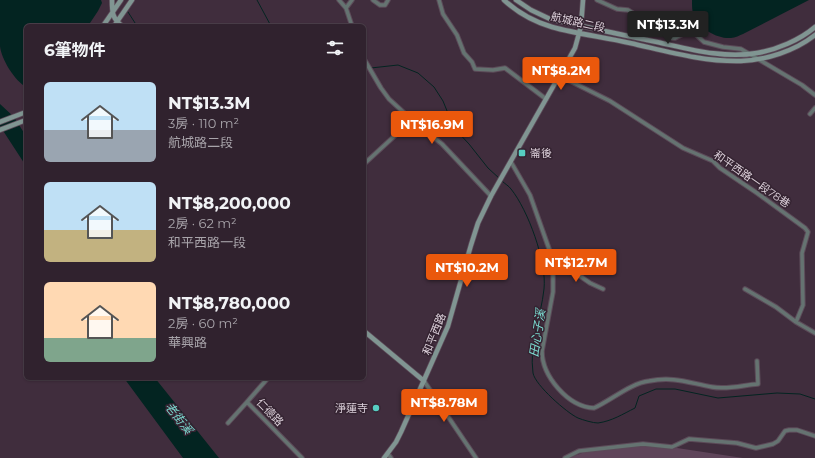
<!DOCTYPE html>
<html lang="zh-TW">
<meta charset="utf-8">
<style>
body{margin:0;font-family:Montserrat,"Noto Sans TC",sans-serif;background:#382a36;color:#f1f3f6;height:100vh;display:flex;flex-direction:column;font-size:15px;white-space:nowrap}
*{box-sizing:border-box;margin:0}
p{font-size:13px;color:#a8a4aa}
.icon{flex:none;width:22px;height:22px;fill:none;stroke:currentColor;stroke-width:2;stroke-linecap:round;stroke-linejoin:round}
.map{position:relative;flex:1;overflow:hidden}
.sheet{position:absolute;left:24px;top:24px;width:342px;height:356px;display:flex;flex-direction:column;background:#30222e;border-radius:6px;box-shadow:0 1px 3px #0004,0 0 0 1px #4b3f4a}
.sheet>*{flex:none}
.price{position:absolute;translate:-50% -34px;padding:0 9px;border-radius:4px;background:#ea580c;color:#fff;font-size:13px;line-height:26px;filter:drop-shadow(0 1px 2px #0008)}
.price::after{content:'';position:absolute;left:50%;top:24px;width:12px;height:9px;margin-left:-6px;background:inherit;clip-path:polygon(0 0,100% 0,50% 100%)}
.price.active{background:#222;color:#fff}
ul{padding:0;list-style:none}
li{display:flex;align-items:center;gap:12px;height:100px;padding:0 20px}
li span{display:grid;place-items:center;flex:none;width:112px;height:80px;border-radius:6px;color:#555}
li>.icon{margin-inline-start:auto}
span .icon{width:48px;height:48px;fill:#fffc;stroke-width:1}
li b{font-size:17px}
h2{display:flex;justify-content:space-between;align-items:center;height:48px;padding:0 20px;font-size:17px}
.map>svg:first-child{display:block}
</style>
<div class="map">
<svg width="815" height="458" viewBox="0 0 815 458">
<rect width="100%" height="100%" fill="#402d3d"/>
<path fill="#5f455a" d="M642,445L669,449L677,448L743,458H569L585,452Z"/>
<path fill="#032421" d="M0,0H101L102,3L98,11L88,26H26V87C15,81 1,59 0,46C0,31 0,15 0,0Z
M692,0H809L743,34C740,35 735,38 731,38C717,39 700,29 694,16C692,12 692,5 692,0Z
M0,104L14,117L26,136V166L0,126Z
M124,378H155L219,458H183Z"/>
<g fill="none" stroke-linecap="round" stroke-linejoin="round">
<path stroke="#032421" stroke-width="1" d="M257,0L271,26
M128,12L137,26
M371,68L398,65L418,73L434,87L443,101L454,128L469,144L488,168L500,179
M502,181C505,184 509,186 511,189C528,210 547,262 544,289C541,317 529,344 533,373C535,385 567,413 578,418C583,420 593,423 598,423C612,421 623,414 635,408L639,396L656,389H675L718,398L777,393L800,394L815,399"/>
<defs>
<path id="street" d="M339,0L346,8L352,26
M373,0L380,5H385L388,0
M439,0L443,14L457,35L464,53L472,62L475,69L493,70L505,68L546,99
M597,0L617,9L628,10L672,38H675L689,31H692L704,42L723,47L741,49L802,85L815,95
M346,8L352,0
M364,59L381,88L389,99L412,120L442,144L491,196
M560,76L610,101L683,148L713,161L720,168L757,193L805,228L808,232L802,253L803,305L796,322
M810,114L815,108
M511,162L530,195L553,260V292L542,351C542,376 568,407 594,408C610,401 631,383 649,381C674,376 689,383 712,387C727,390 744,385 758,384L757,361
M364,164L412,120
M553,260H557L590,283L603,289
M745,289L776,307L796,322L815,333
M268,378L247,402L302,458
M424,381L476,458
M228,423L247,402
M388,454L391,458
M565,458L579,451L643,444L672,447L689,439L737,443L756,448L773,444L778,441L785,431L789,430H797L815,436"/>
<path id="secondary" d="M112,0C112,12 112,18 122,26
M504,0C517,12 535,22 552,27C577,34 604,37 630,43C666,51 703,62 741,61C766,60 795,51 815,35
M516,0L531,10L550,19C586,27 622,35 657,42C689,49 724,59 757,53C776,50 800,40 815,27
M103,26L121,0
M114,26L132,0
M0,122L26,112
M0,130L26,120
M364,331L424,381
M384,458L396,442L401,432L448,326L471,245L478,223L491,196L575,48L581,26L583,0"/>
</defs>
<use href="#street" stroke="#5c4b59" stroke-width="5.5"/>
<use href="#secondary" stroke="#5c4b59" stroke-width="6"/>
<use href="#street" stroke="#657371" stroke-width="3.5"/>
<use href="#secondary" stroke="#809592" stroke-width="4.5"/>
</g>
<g fill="#57cec2" stroke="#352432" stroke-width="1.5">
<rect x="518" y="149" width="8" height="8" rx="2"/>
<circle cx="376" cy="408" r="4"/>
</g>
<g text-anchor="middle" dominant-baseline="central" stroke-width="3" stroke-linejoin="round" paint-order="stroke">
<g font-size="11" fill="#ddd1db" stroke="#352432">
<text transform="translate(578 22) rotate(13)">航城路二段</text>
<text transform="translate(752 179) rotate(35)">和平西路一段78巷</text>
<text transform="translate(434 334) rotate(-68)">和平西路</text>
<text transform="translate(270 412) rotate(46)">仁德路</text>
</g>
<g font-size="11" fill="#ddd1db" stroke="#352432" text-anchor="start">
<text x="530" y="153">崙後</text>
<text x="368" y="408" text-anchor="end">淨蓮寺</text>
</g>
<g font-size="12" font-style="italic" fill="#7cddd2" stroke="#352432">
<text transform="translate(537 333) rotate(-81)">田心子溪</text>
<text transform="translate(179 418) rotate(52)">老街溪</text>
</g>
</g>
</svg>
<b class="price active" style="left:668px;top:45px">NT$13.3M</b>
<b class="price" style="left:561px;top:91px">NT$8.2M</b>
<b class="price" style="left:432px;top:145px">NT$16.9M</b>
<b class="price" style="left:576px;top:283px">NT$12.7M</b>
<b class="price" style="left:467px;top:288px">NT$10.2M</b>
<b class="price" style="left:444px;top:423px">NT$8.78M</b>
<section class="sheet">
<h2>6筆物件<svg class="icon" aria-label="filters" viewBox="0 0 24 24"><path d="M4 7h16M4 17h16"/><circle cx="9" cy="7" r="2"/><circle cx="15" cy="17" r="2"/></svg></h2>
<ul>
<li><span style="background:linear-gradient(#bfe0f5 60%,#9aa5b1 0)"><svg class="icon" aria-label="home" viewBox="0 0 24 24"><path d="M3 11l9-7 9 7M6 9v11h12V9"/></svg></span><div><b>NT$13.3M</b><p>3房 · 110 m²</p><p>航城路二段</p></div></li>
<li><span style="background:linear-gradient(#bfe0f5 60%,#c2b280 0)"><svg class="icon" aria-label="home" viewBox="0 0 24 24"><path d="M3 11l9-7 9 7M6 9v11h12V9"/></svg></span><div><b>NT$8,200,000</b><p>2房 · 62 m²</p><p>和平西路一段</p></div></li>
<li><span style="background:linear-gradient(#ffd9b3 70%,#7fa58c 0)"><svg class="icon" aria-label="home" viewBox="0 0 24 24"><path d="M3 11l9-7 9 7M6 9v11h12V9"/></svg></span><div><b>NT$8,780,000</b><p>2房 · 60 m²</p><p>華興路</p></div></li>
</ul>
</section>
</div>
